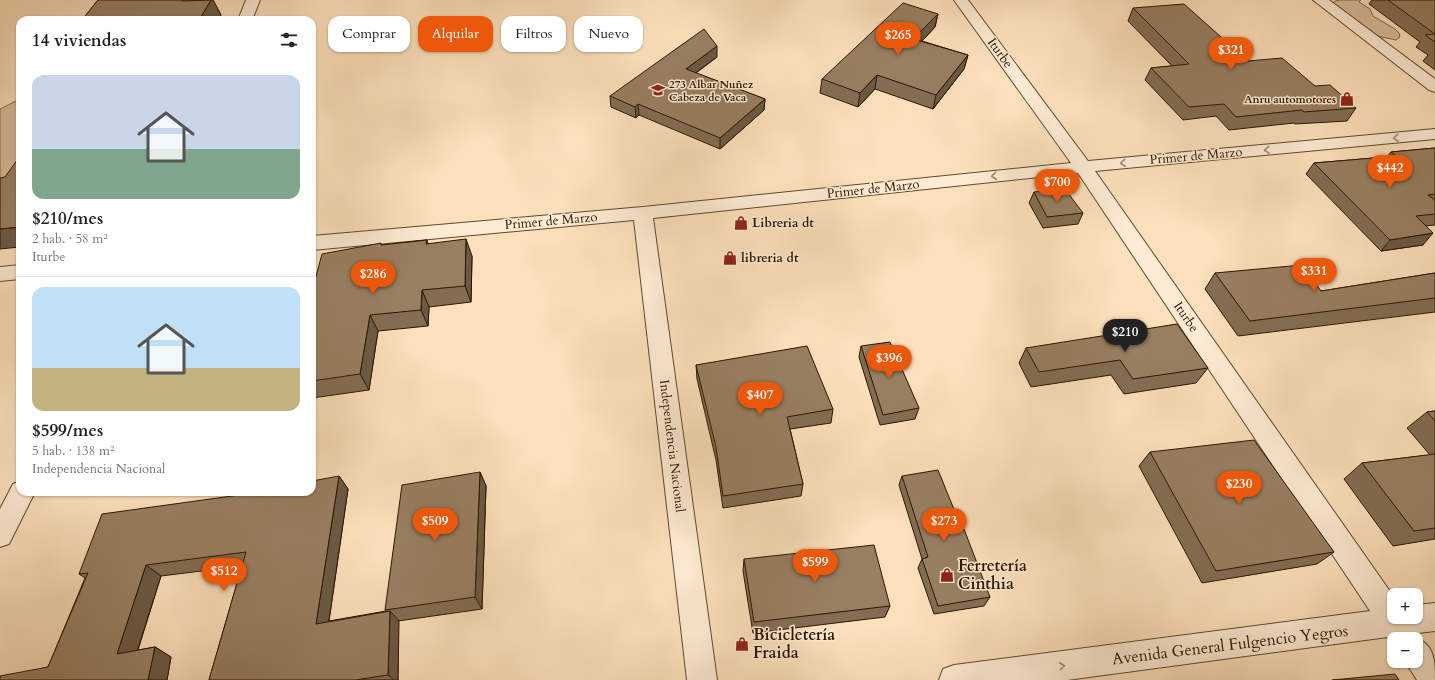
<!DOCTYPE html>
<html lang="es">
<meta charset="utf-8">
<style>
body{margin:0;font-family:Cardo,serif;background:#f2f2f2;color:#202124;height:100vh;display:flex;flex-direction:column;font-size:15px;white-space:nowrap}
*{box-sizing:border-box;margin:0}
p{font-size:13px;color:#757577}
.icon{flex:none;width:22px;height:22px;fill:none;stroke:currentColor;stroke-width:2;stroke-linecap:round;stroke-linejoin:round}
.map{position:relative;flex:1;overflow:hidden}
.panel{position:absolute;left:16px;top:16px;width:300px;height:480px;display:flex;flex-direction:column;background:#fff;border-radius:12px;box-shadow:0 1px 3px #0004}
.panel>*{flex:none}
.hud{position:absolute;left:328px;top:16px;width:380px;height:36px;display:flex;gap:8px}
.controls{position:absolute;left:1387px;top:588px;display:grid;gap:8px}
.controls a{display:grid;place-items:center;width:36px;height:36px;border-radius:8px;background:#fff;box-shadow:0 1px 3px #0004;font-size:20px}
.price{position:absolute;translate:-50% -34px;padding:0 9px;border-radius:14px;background:#ea580c;color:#fff;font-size:13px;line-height:26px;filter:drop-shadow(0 1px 2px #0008)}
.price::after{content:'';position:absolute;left:50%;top:24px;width:12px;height:9px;margin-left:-6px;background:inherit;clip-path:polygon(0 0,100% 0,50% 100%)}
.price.active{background:#222;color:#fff}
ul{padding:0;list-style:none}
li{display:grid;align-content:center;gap:8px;height:212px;padding:0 16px}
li+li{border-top:1px solid #e0e0e0}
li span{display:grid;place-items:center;height:124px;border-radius:12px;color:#555}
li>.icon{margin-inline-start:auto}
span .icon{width:72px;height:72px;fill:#fffc;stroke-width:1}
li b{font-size:17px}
h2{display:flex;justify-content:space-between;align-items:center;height:48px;padding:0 16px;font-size:17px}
.pill{padding:0 14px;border-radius:12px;background:#fff;box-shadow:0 1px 3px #0004;font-size:14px;line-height:36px}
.pill.active{background:#ea580c;color:#fff}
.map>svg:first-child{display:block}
</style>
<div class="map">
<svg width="1435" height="680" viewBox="0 0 1435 680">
<rect width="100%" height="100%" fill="#fce0bb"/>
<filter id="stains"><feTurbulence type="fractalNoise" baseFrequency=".005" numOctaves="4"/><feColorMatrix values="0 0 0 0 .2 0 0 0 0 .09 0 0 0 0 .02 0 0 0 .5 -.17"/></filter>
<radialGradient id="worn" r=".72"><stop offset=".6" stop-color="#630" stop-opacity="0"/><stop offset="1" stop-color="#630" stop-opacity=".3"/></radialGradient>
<path fill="#d9bd9b" stroke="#82694e" d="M1340,0H1361L1359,2L1370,9L1373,16L1395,29L1399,33L1400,37L1396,40L1377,36L1332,5L1335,1Z
M20,99V165L0,188V109Z"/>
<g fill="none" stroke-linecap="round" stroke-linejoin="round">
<defs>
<path id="minor" d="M246,0H260L252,20H238Z
M954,0H968L1088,161L1435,129V139L1095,171L1394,597V617H1416V605L1435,603V631L1418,633L1420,640C1435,647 1435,664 1435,680H1417L1406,663L1405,661H1416V639H1394V647L1388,637L1067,680H939L943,669L954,665L1370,611L1078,173L653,218L717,680H687L634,220L312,250V236L643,207L1071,163Z
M20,265V279L0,281V267Z
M20,481V492H35L9,544L0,547V509L13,484Z"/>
<path id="tertiary" d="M1313,0H1329L1435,79V92L1429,90Z"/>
</defs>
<use href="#minor" stroke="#60482f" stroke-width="2"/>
<use href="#tertiary" stroke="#60482f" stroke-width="2"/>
<use href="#minor" fill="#fdebd3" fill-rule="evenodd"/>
<use href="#tertiary" fill="#fdebd3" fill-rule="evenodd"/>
</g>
<path fill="#836d53" stroke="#2c1500" d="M98,0H213L221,15L218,20H82Z
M1372,0H1435V70L1423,61L1428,55L1416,47L1420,42L1369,4Z
M1133,8L1248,61L1315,86L1356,108L1347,121L1295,124L1294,123L1229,130L1216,116L1183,120L1145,80L1151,68L1172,66L1128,21Z
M938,14L935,27L922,41L968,55L964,69L933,109L875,89L858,107L820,93L822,79Z
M717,57L696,73L765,99L764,110L720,149L639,115L636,118L611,107L610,96Z
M1435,148V225L1425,226L1423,245L1381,251L1306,174L1314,163L1387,157L1391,152Z
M1034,192L1083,213L1078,224L1043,228L1029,203Z
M427,240L428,244L472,256L471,302L429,307L428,326L378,331L369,390L312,398V291L382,245Z
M1215,273L1321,291L1435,273V312L1238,336L1205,289Z
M861,346L919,408L915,419L880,425L859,357Z
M1026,348L1208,368L1196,383L1124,394L1111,375L1031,387L1019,363Z
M696,365L833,409L831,423L790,429L803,484L801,496L723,508L716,460L697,379Z
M1435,411V539L1393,546L1344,479L1362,463L1430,455L1407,428L1427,412Z
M1150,452L1334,552L1317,564L1202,583L1139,466Z
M480,472L486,486L482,609L398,621V680H209L242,566L161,576L138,650L155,647L171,657L167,680H0L48,667L85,578L79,574L312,492L339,476L348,489L329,621L386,611L385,610Z
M902,476L990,597L984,606L934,614L918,568L922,559L899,485Z
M744,559L890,606L885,617L753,633L743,571Z"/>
<path fill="#6a5944" stroke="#2c1500" d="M211,0H213L221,15L218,20H199Z
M938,14L935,27L911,53L913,39Z
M717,46V57L686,80V69Z
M968,55L964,69L933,109L936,95Z
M877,75L875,89L858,107L860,93Z
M765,99L764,110L720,149V138Z
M638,104L639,115L636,118L635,107Z
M20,227V247L0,249V229Z
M1433,233L1423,245L1381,251L1390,240Z
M466,239L472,256L471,302L465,286Z
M422,290L429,307L428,326L421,310Z
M370,315L378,331L369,390L360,374Z
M480,472L486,486L482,609L475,597Z
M339,476L348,489L327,634L316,624Z
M146,565L161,576L133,664L117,654Z
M390,611L399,621L398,680H394L388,675Z
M155,647L171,657L167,680H148Z"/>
<path fill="#987f61" stroke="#2c1500" d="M98,0H182V1L211,0L199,20H150L152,17L99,20H82Z
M1388,0H1435V34Z
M903,3L938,14L913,39L968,55L936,95L877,75L860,93L822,79Z
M1184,4L1248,61L1282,58L1315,86L1330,85L1356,108L1304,112L1302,110L1236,117L1224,104L1189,107L1151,68L1189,64L1133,8Z
M704,29L717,46L686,69L765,99L720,138L638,104L635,107L610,96Z
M1435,34V42L1425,35Z
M1435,148V194L1428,195L1435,200V214L1416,216L1433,233L1390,240L1314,163L1396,156L1391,152Z
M20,156V227L0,229V178L5,177Z
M1065,189L1083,213L1047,217L1034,192Z
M466,239L465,286L422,290L421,310L370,315L360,374L312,381V291L322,254L381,243V245L427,240L426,244Z
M1302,265L1321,291L1435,273V298L1250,321L1215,273Z
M1177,324L1208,368L1133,379L1120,360L1039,372L1026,348Z
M890,342L919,408L883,415L861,346Z
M807,346L833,409L787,417L803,484L723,496L716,447L696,365Z
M1435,411V421L1427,412Z
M1254,440L1334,552L1216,571L1150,452Z
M1435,454V528L1414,531L1362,463Z
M938,470L962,529H964L990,597L938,606L922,559L928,557L902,476Z
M480,472L475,597L385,610L402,485Z
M339,476L316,624L390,611L388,675L355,680H209L246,552L146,565L117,654L155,647L148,680H0V676L48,667L88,573L79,574L102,514L261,492H312V481Z
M874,545L890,606L754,622L744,559Z
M1395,674L1399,680H1332Z"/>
<defs><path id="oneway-chevron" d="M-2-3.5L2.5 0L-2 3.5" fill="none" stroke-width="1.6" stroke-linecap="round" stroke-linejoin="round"/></defs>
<g stroke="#9f8b74">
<use href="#oneway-chevron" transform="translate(1396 138) rotate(175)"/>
<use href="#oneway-chevron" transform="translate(1267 150) rotate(175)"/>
<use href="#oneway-chevron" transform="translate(1123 163) rotate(175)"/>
<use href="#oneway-chevron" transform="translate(994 176) rotate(174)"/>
<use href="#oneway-chevron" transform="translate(1062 666) rotate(-7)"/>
</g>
<defs>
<symbol id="school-bare" viewBox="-9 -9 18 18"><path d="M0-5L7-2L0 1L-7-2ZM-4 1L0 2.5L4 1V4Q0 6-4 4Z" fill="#8f2418" stroke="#fdebd3" stroke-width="2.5" paint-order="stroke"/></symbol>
<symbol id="shop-bare" viewBox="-9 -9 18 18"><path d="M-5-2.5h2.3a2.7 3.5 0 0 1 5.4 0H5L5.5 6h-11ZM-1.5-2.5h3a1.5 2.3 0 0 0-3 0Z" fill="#8f2418" stroke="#fdebd3" stroke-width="2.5" paint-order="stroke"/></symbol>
</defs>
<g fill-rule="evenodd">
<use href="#school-bare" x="648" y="80" width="20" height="20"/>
<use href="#shop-bare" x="1337" y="89" width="20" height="20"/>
<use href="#shop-bare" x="731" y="213" width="20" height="20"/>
<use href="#shop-bare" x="720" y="248" width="20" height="20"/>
<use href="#shop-bare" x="937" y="565" width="20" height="20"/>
<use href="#shop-bare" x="732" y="634" width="20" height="20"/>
</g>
<g text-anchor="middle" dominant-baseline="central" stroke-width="3" stroke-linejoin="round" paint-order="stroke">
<g font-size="11" font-weight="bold" fill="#2c1500" stroke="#fdebd3" text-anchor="start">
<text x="669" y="84">273 Albar Nuñez<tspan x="669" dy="13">Cabeza de Vaca</tspan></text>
<text x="1336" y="99" text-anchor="end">Anru automotores</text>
</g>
<g font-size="13" fill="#2c1500" stroke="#fdebd3">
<text transform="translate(1000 53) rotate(54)">Iturbe</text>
<text transform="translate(1196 156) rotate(-5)">Primer de Marzo</text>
<text transform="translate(873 189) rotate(-6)">Primer de Marzo</text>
<text transform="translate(551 221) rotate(-5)">Primer de Marzo</text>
<text transform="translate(1186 317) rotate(56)">Iturbe</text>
<text transform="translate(672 446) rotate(83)">Independencia Nacional</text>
</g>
<g font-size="13" font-weight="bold" fill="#2c1500" stroke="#fdebd3" text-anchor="start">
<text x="752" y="223">Libreria dt</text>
<text x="741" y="258">libreria dt</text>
</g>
<g font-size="16" font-weight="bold" fill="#2c1500" stroke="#fdebd3" text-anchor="start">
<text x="958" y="566">Ferretería<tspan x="958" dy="18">Cinthia</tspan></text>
<text x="753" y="635">Bicicletería<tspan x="753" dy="18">Fraida</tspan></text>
</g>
<g font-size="16" fill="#2c1500" stroke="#fdebd3">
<text transform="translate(1230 645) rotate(-7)">Avenida General Fulgencio Yegros</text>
</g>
</g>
<rect width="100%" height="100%" filter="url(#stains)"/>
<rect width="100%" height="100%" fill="url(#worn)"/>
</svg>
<div class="controls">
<a>+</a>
<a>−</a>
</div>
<b class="price" style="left:898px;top:56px">$265</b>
<b class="price" style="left:1231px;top:71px">$321</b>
<b class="price" style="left:1390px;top:189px">$442</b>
<b class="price" style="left:1057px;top:203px">$700</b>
<b class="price" style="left:1314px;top:292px">$331</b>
<b class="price" style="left:373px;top:295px">$286</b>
<b class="price active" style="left:1125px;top:353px">$210</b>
<b class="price" style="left:889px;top:379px">$396</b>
<b class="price" style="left:760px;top:416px">$407</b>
<b class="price" style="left:1239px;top:505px">$230</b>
<b class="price" style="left:435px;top:542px">$509</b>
<b class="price" style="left:944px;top:542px">$273</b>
<b class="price" style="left:815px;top:583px">$599</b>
<b class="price" style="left:224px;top:592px">$512</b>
<div class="hud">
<a class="pill">Comprar</a>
<a class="pill active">Alquilar</a>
<a class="pill">Filtros</a>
<a class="pill">Nuevo</a>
</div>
<section class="panel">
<h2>14 viviendas<svg class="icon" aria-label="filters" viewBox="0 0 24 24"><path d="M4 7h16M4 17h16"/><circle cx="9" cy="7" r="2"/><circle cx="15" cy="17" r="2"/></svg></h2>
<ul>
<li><span style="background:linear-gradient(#c9d6e8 60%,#7fa58c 0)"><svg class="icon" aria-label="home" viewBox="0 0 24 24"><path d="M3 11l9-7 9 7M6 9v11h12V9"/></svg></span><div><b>$210/mes</b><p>2 hab. · 58 m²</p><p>Iturbe</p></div></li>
<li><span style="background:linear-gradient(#bfe0f5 65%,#c2b280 0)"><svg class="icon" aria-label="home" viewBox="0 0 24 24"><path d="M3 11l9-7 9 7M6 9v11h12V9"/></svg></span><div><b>$599/mes</b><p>5 hab. · 138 m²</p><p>Independencia Nacional</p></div></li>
</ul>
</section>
</div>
